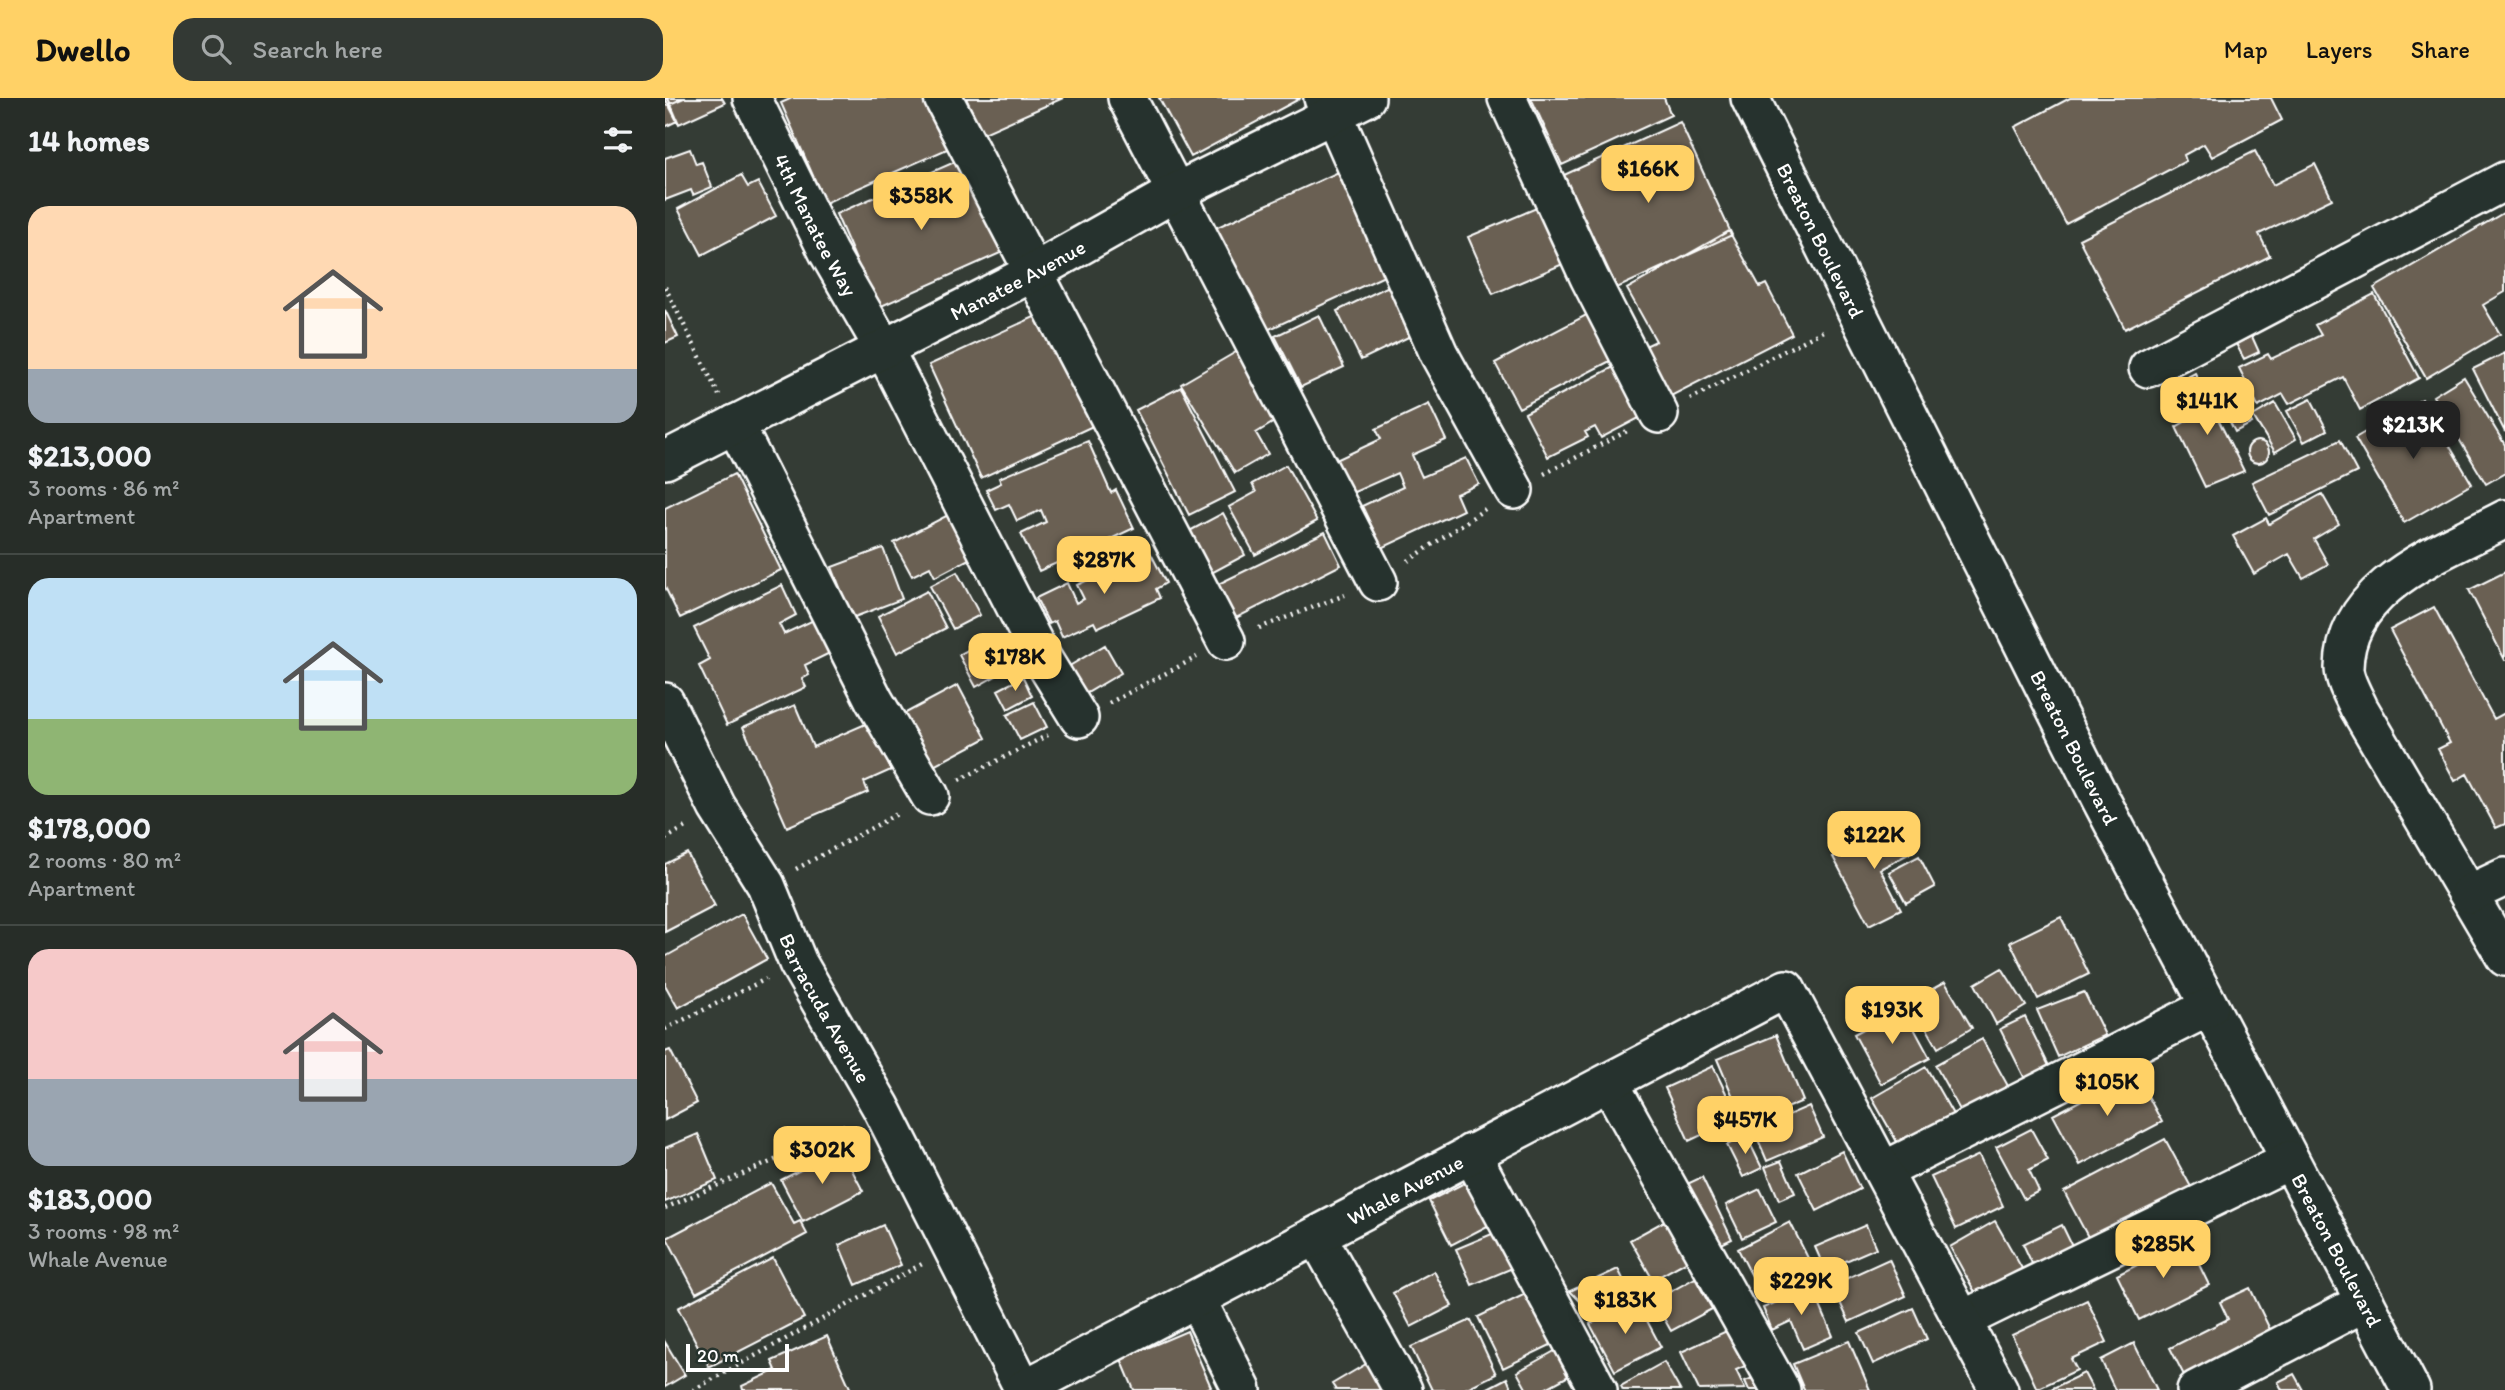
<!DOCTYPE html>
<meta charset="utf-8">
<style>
body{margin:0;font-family:Itim,sans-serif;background:#333934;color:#f1f3f6;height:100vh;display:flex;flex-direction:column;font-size:26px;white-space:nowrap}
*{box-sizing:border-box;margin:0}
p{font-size:23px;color:#a4a8a8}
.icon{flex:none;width:38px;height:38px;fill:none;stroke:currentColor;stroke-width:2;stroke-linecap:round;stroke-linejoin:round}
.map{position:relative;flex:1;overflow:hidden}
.sheet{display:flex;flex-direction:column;background:#272d28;width:665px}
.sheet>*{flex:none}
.scale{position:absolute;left:21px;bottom:18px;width:103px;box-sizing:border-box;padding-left:7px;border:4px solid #fff;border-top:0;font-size:19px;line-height:24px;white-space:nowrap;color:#fff;-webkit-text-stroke:5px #26332d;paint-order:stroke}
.price{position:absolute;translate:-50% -60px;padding:0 16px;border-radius:14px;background:#ffd166;color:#111;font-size:23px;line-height:46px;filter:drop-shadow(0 2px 4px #0008)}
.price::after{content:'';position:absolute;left:50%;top:42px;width:21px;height:16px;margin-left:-10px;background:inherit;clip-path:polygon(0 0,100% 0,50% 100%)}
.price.active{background:#222;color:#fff}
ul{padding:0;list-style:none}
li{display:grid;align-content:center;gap:14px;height:371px;padding:0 28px}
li+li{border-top:2px solid #434945}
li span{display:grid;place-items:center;height:217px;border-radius:21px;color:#555}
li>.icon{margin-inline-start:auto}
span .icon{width:126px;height:126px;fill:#fffc;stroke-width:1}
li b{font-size:30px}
h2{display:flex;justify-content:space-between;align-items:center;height:84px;padding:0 28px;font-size:30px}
header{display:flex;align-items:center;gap:42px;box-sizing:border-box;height:98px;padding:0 35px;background:#ffd166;color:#111}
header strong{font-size:33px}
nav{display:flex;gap:38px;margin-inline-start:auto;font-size:24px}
.search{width:490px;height:63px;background:#333934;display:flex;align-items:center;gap:18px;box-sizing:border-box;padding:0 24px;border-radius:21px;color:#a4a8a8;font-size:26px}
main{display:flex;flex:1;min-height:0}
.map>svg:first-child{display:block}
</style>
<header>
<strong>Dwello</strong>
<div class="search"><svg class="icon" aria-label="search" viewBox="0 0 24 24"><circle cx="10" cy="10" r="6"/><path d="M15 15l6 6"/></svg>Search here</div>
<nav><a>Map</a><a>Layers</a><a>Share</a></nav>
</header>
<main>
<section class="sheet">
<h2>14 homes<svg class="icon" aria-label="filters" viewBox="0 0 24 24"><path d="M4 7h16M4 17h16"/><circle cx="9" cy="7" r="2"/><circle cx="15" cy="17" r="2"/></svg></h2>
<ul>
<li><span style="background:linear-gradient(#ffd9b3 75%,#9aa5b1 0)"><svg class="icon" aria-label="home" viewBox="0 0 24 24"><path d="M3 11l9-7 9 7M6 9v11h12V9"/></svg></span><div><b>$213,000</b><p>3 rooms · 86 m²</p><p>Apartment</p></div></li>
<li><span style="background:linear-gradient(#bfe0f5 65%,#8fb573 0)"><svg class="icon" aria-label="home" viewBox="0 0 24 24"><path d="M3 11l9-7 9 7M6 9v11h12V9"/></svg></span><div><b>$178,000</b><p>2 rooms · 80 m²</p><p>Apartment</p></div></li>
<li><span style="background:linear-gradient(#f6c9c9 60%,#9aa5b1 0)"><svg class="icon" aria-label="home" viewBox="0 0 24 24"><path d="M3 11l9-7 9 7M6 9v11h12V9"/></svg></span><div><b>$183,000</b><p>3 rooms · 98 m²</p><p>Whale Avenue</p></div></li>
</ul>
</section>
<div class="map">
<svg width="1840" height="1292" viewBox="0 0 1840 1292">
<rect width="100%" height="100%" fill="#343c35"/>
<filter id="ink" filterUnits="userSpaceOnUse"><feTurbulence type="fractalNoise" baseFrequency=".0143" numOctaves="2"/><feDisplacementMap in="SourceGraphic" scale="14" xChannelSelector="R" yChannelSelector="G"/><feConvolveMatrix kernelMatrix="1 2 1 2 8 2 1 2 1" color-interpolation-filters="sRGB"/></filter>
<g filter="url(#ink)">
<path fill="#6a6053" stroke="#fff" stroke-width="2" d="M0,0L12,23L0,29Z
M0,0H19L0,8Z
M3,0H57L60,5L14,26Z
M127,0H268L289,48L160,105L116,5Z
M301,0H398L317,36Z
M494,0H636L526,59Z
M866,0H999L1006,17L897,67Z
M1405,0H1606L1617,22L1547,59L1539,46L1519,57L1521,63L1401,126L1350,29Z
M1015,24L1067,137L952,190L899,77Z
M25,51L31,66L37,64L47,89L28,97L26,92L0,102V60Z
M1590,53L1608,87L1650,66L1667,101L1594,136L1605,158L1460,231L1414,141Z
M301,59L342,152L212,210L171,116Z
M680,71L728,174L596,235L548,131Z
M76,77L83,89L93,84L111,118L37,157L13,111Z
M881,106L905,163L828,196L803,139Z
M1840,114V194L1818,207L1835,236L1761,280L1709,190Z
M1064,133L1095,189L1101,186L1127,236L1002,300L976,250L991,243L962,191Z
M734,183L758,232L696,262L672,213Z
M1709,196L1754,280L1695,312L1678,279L1624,306L1618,296L1593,309L1574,270L1603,256L1606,261L1656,237L1650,227Z
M0,212L13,239L0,245Z
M927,214L951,260L854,310L830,265Z
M378,215L430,327L316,380L264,267Z
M654,217L679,269L636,289L610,238Z
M1585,234L1594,254L1579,261L1569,242Z
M583,247L624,315L591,335L603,356L570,375L516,286Z
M1840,255V334L1808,271Z
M962,262L978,318L936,340L930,329L920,334L923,339L883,359L860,315Z
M1530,275L1579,373L1540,389L1511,329L1530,318L1513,284Z
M1799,279L1840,347V375L1821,386L1768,298Z
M1567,286L1587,325L1570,334L1550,295Z
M516,289L570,394L524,417L471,312Z
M1646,301L1662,332L1639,344L1622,313Z
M1757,301L1807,386L1739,425L1690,340Z
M1610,305L1631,341L1610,354L1588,318Z
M764,306L781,342L747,357L757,379L801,360L814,386L791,396L798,412L717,450L697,408L738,389L732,375L687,395L671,362L716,341L711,331Z
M1675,342L1692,374L1604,417L1587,384Z
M1582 354a11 11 0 1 1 22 0a11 11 0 1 1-22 0Z
M423,343L446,395L451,392L469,430L435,446L445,467L415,480L405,459L374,473L356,436L381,424L376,412L352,423L344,406L331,412L321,392L336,385L334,380Z
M621,367L652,423L590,457L564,409L591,394L587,386Z
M69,376L116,472L15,520L0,489V410Z
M1657,396L1674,426L1649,441L1663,466L1638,480L1624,456L1589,476L1568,438L1601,420L1604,426Z
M558,415L580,457L539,479L517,437Z
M283,417L306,460L270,479L265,469L247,478L229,445Z
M660,434L676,467L559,526L541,492Z
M218,450L237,501L187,520L167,469Z
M485,454L501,485L491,491L495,500L432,530L429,524L397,539L390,523L384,526L371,500L402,485L411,505L419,501L412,487Z
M292,474L315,517L288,531L265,488Z
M1840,474V562L1804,492Z
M117,487L131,517L114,526L119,536L155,519L171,552L140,567L144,577L137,581L141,589L62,627L34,568L45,562L29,530Z
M262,493L281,530L232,555L213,518Z
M1769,509L1829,621L1840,615V726L1831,730L1802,676L1790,683L1773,651L1785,645L1725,532Z
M319,543L336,575L311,589L294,557Z
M440,547L456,575L417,598L401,570Z
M358,579L367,598L343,611L333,592Z
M293,587L321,640L265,670L237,617Z
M369,604L382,629L355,642L342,617Z
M130,607L148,649L205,624L226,672L199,684L203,694L122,729L78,629Z
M1234,724L1249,753L1215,771L1236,811L1204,827L1168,759Z
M22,755L50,808L0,834V766Z
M1254,758L1270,789L1241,805L1224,774Z
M77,816L102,861L13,910L0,887V859Z
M1396,819L1424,876L1373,901L1345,844Z
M1337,870L1361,908L1331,926L1310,886Z
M1280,884L1307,930L1273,950L1246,903Z
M1419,894L1440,937L1393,959L1372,912Z
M1238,910L1265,960L1216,986L1189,936Z
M1360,919L1384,968L1430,946L1365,991L1335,931Z
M1111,937L1138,1003L1080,1027L1052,961Z
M1317,941L1348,997L1301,1023L1270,967Z
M5,952L32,1005L0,1022V954Z
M1048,968L1073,1020L1024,1043L1000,990Z
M1261,969L1294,1027L1240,1058L1207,1000Z
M1470,974L1497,1024L1415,1067L1388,1017Z
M1144,1008L1158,1039L1102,1063L1089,1032Z
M1366,1031L1383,1062L1364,1072L1374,1093L1359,1101L1331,1049Z
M33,1036L52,1082L0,1104V1050Z
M1081,1037L1097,1070L1078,1079L1062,1047Z
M1500,1041L1532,1100L1431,1154L1399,1094Z
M176,1051L198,1093L138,1124L116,1082Z
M1177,1053L1195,1091L1152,1113L1133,1075Z
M1314,1057L1338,1108L1291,1131L1266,1079Z
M1116,1063L1130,1095L1114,1102L1100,1069Z
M811,1079L832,1123L786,1147L764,1103Z
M1037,1079L1067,1141L1048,1150L1018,1088Z
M106,1085L129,1126L135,1123L142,1136L31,1195L2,1140Z
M1095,1091L1111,1124L1077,1140L1061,1107Z
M1003,1121L1026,1161L988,1182L965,1142Z
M1330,1123L1363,1181L1317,1207L1285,1149Z
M1125,1124L1143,1160L1091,1186L1073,1151Z
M218,1127L236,1167L191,1187L174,1147Z
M1201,1127L1211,1150L1160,1172L1150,1149Z
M1397,1127L1415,1164L1375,1183L1358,1146Z
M834,1133L850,1169L807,1187L791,1151Z
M1522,1142L1544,1187L1474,1222L1452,1177Z
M108,1160L139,1220L44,1269L13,1210Z
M1224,1161L1241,1198L1184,1224L1167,1187Z
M953,1171L964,1193L924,1212L905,1193Z
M769,1173L787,1208L746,1229L728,1195Z
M1030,1180L1047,1211L1006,1233L989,1203Z
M1147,1189L1168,1238L1138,1251L1126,1223L1107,1232L1098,1210Z
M873,1190L898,1241L838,1270L813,1219Z
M1585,1190L1613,1248L1526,1291L1505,1250L1563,1221L1555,1204Z
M971,1202L996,1249L950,1273L925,1226Z
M1422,1202L1442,1244L1406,1261L1412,1272L1372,1291L1347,1237Z
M1248,1210L1262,1241L1208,1266L1194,1235Z
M806,1222L831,1276L798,1292H767L746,1249Z
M1068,1230L1085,1266L1071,1272L1080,1291L1034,1292L1016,1254Z
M522,1233L546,1289L539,1292H469L456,1261Z
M162,1238L186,1292H78L77,1288L111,1272L107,1263Z
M1184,1243L1205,1292H1139L1128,1266Z
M0,1244L20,1277L0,1289Z
M1469,1245L1492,1292H1450L1436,1262Z
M895,1250L909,1275L878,1292H862L852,1274Z
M706,1263L723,1292H671L667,1286Z
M999,1264L1015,1292H958L956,1288Z
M1419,1275L1428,1292H1384Z
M1098,1276L1105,1292H1084L1080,1283Z
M1629,1276L1638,1292H1617L1613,1284Z
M842,1280L847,1292H819Z"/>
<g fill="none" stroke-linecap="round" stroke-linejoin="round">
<defs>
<g id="street">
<path id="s1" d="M87,0L163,154L219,251L374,555L414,620"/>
<path d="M278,0L561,543"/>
<path d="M462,0L713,484"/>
<path d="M658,0L669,17L774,256L849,392"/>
<path d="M842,0L924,179L994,316"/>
<path id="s2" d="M1085,0L1435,700L1746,1292"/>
<path d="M1483,270L1840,83"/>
<path d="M70,326L209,602L265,698"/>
<path id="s3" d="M0,362L369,174L511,94L701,0"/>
<path d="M1840,421C1778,454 1680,486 1679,570C1679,582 1689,599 1694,610L1840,859"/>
<path id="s4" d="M0,604L52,709L101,787L133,865L216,1009L359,1292"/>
<path d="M1804,796L1840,779"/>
<path d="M945,986L1116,1292"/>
<path d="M806,1055L933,1292"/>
<path d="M1218,1073L1544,909"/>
<path d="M653,1140L738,1292"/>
<path d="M532,1202L577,1292"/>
<path d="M1297,1222L1625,1062"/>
<path id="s5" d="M359,1291L1121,891L1334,1292"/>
<path d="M1531,1292L1700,1204"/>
</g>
</defs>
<use href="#street" stroke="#fff" stroke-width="42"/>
<path stroke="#fff" stroke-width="4.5" stroke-dasharray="2 5" stroke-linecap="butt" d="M0,189L54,297
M1025,301L1160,232
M879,376L964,332
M743,463L820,411
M594,530L680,497
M444,605L532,559
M294,682L383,637
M0,741L22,728
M131,771L234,715
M0,931L101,881
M0,1110L117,1059L184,1025
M28,1292L257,1166"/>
<use href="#street" stroke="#26332d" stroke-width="37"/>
</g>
</g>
<g text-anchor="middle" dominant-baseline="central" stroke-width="5" stroke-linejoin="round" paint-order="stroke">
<g font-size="21" fill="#fff" stroke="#26332d">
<text stroke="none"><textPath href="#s1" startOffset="142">4th Manatee Way</textPath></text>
<text stroke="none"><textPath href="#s2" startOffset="159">Breaton Boulevard</textPath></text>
<text stroke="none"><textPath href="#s3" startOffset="396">Manatee Avenue</textPath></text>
<text stroke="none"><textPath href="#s2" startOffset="726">Breaton Boulevard</textPath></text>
<text stroke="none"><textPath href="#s4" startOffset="346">Barracuda Avenue</textPath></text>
<text stroke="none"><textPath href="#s5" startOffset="430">Whale Avenue</textPath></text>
<text stroke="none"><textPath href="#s2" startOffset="1293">Breaton Boulevard</textPath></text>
</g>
</g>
</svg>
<div class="scale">20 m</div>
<b class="price" style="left:983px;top:107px">$166K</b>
<b class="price" style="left:256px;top:134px">$358K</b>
<b class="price" style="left:1542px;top:339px">$141K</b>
<b class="price active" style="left:1748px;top:363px">$213K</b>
<b class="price" style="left:439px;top:498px">$287K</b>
<b class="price" style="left:350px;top:595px">$178K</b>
<b class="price" style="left:1209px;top:773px">$122K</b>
<b class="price" style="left:1227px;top:948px">$193K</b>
<b class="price" style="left:1442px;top:1020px">$105K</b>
<b class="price" style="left:1080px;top:1058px">$457K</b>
<b class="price" style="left:157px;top:1088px">$302K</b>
<b class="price" style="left:1498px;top:1182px">$285K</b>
<b class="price" style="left:1136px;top:1219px">$229K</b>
<b class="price" style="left:960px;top:1238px">$183K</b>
</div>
</main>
